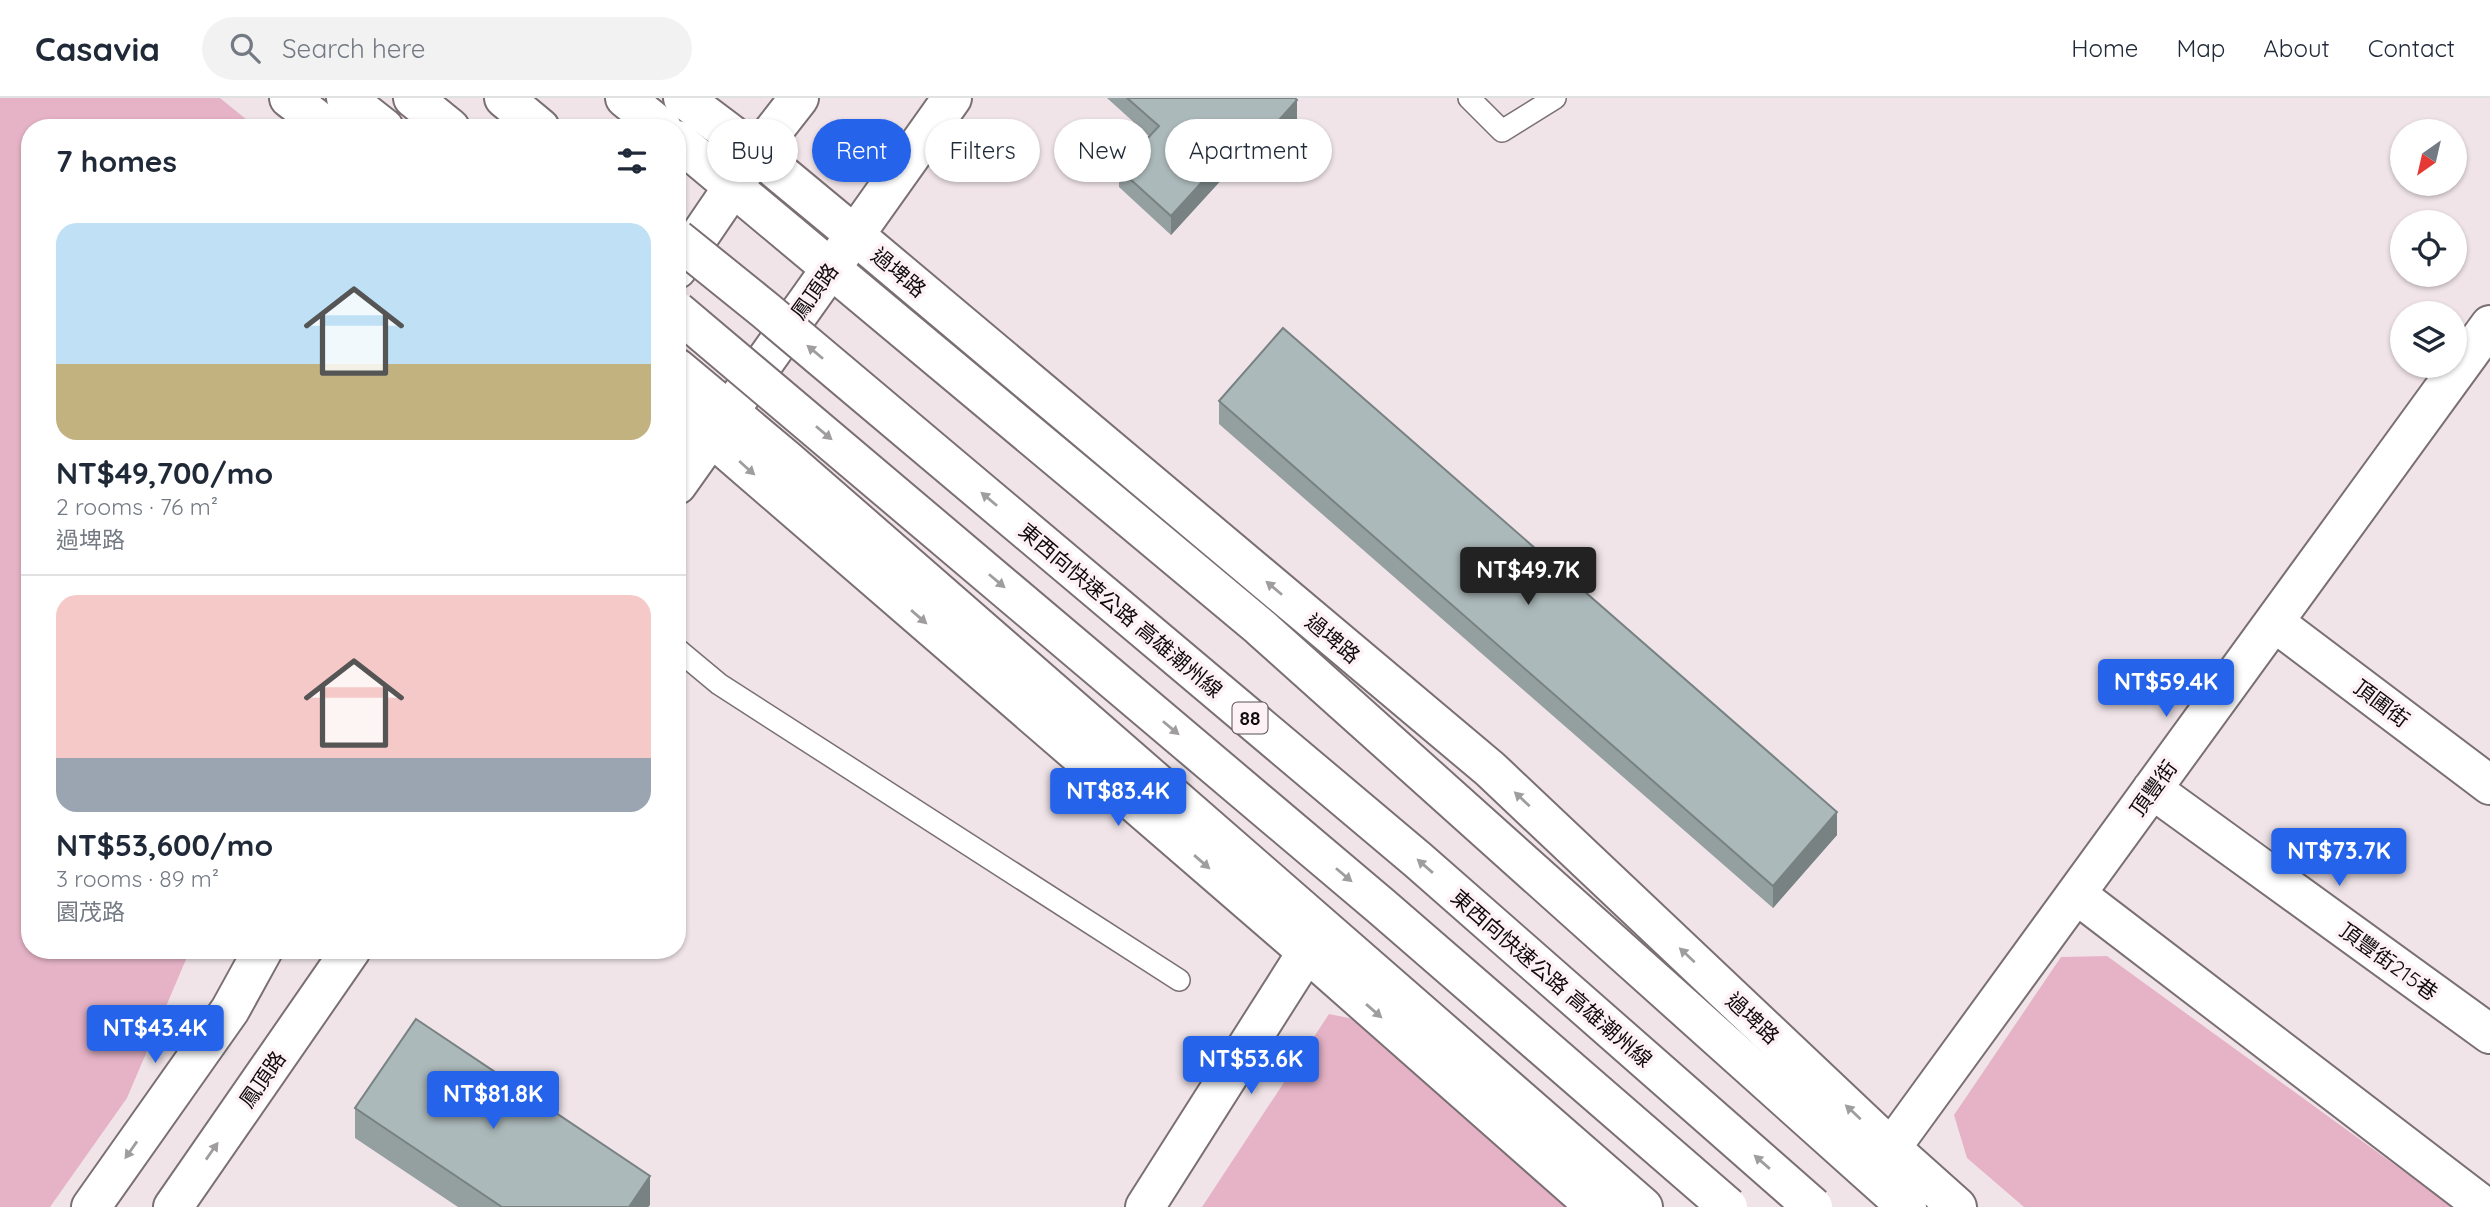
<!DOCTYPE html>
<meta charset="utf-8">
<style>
body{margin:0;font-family:Quicksand,"Noto Sans TC",sans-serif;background:#f2f2f3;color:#1f2937;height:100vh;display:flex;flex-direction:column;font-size:26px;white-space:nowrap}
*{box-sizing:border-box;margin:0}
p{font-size:23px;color:#747a83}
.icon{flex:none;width:38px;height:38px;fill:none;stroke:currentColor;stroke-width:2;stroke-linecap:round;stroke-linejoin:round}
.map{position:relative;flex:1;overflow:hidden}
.details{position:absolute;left:21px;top:21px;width:665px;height:840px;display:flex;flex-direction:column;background:#fff;border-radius:28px;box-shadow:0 2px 5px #0004}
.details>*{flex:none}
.top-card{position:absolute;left:707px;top:21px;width:665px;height:63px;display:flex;gap:14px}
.needle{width:46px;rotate:214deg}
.tools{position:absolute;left:2390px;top:21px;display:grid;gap:14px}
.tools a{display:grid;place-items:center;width:77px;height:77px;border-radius:50%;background:#fff;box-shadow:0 2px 5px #0004;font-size:35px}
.price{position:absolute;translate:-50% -60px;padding:0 16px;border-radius:7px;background:#2563eb;color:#fff;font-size:23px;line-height:46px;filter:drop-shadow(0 2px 4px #0008)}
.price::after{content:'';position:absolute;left:50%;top:42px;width:21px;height:16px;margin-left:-10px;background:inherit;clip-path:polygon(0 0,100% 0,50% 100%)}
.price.current{background:#222;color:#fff}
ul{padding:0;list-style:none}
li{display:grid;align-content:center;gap:14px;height:371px;padding:0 35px}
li+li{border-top:2px solid #e0e1e3}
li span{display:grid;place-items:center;height:217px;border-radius:21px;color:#555}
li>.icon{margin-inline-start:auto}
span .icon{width:126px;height:126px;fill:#fffc;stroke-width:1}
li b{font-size:30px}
h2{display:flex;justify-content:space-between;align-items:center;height:84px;padding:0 35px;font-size:30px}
.chip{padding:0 24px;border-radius:32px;background:#fff;box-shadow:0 2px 5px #0004;font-size:24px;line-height:63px}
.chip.current{background:#2563eb;color:#fff}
header{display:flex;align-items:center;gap:42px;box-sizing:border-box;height:98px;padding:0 35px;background:#fff;border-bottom:2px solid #e0e1e3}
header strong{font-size:33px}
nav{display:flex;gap:38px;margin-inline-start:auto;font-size:24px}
.search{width:490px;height:63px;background:#f2f2f3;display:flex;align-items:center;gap:18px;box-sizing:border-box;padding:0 24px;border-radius:38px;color:#747a83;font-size:26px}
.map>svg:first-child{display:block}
</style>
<header>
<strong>Casavia</strong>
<div class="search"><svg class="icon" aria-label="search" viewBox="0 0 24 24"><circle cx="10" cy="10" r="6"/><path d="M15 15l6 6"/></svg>Search here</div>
<nav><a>Home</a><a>Map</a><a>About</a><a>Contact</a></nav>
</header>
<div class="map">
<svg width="2490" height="1109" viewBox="0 0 2490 1109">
<rect width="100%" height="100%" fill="#f0e4e8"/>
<path fill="#e6b3c6" d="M0,0H220L257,30H30V852H190L127,1000L50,1109H0Z
M2107,858L2453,1109H2024L1967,1060L1954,1017L2061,859Z
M1329,916L1369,924L1573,1109H1202Z"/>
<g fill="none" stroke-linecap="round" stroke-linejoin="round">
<defs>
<path id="service" d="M1469,0L1502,33L1555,0
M677,551L719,586L1179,882"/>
<path id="minor" d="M2274,524L2490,687
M2152,691L2490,936
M2076,796L2485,1109
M1891,1050L2490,227
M1145,1109L1307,854"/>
<path id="secondary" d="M289,0L328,30
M683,0L756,55L856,138L1490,671L1891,1050L1957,1109
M677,171L756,55L799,0
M677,309L1307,854L1596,1109
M677,387L952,0
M91,1109L230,912L263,852
M173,1109L351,852"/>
<path id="trunk" d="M346,0L384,30
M413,0L450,30
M504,0L540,30
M625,0L662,30
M677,42L1260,529L1907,1109
M677,270L788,363L1643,1109"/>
</defs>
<use href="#service" stroke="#7a7073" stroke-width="24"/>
<use href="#minor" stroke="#7a7073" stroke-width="42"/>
<use href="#secondary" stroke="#7a7073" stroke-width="42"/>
<use href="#trunk" stroke="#7a7073" stroke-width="42"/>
<use href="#service" stroke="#fff" stroke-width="21"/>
<use href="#minor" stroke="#fff" stroke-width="38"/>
<use href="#secondary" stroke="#fff" stroke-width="38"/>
<use href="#trunk" stroke="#fff" stroke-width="38"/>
<defs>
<path id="trunk-bridge" d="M677,141L765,212L1418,762L1813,1109
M677,213L1382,809L1728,1109"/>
</defs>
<use href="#trunk-bridge" stroke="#7a7073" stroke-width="42" stroke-linecap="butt"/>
<use href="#trunk-bridge" stroke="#fff" stroke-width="38"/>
</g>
<path fill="#949fa0" d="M1107,0H1295L1297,21L1245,78L1234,68L1171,137L1119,89V71L1149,38Z
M1219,303L1837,737L1773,810L1219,326Z
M355,1010L650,1107L648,1109H458L355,1040Z"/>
<path fill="#788282" d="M1297,2V21L1245,78V60Z
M1234,49V68L1171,137V118Z
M1837,714V737L1773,810V788Z
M650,1078V1107L648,1109H629Z"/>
<path fill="#acb9ba" stroke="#788282" stroke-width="2" d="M1127,0H1295L1297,2L1245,60L1234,49L1171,118L1119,71L1159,28Z
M1283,230L1837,714L1773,788L1219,303Z
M416,921L650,1078L629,1109H502L355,1010Z"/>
<defs><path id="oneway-solid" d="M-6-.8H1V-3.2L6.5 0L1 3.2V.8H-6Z" transform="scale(1.75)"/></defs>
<g fill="#9f9d9e">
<use href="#oneway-solid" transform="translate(815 254) rotate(-140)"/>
<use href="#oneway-solid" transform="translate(824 335) rotate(40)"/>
<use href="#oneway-solid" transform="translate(747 370) rotate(42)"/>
<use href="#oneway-solid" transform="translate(989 401) rotate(-140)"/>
<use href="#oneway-solid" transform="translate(997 483) rotate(40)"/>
<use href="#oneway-solid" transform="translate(1274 490) rotate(-140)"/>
<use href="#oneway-solid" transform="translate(919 519) rotate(41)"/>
<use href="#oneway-solid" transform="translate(1171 630) rotate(40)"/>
<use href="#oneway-solid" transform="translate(1522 701) rotate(-137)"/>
<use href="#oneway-solid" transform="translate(1202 764) rotate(41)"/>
<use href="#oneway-solid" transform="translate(1425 768) rotate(-139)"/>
<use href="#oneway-solid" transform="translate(1344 777) rotate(40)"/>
<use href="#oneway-solid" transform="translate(1687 857) rotate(-137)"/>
<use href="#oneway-solid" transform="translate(1374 913) rotate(41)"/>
<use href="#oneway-solid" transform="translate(1853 1014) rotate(-137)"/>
<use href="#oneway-solid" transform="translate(131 1052) rotate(125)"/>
<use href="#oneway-solid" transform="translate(212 1053) rotate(-55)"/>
<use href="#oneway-solid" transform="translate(1762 1064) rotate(-139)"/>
</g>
<g text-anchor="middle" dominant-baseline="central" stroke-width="7" stroke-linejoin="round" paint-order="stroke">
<rect fill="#fdf1f5" stroke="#565053" stroke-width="2" x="1232.5" y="604.5" width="35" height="31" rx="5"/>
<g font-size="19" font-weight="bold" fill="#0f0b0d">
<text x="1250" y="620">88</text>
</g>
<g font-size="21" fill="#0f0b0d" stroke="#fdf1f5">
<text transform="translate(899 174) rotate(40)">過埤路</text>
<text transform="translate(814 193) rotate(-54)">鳳頂路</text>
<text transform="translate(1121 512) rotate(40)">東西向快速公路 高雄潮州線</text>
<text transform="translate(1333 540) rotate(40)">過埤路</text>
<text transform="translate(2382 605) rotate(37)">頂圃街</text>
<text transform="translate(2153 690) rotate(-54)">頂豐街</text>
<text transform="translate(2389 863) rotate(36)">頂豐街215巷</text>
<text transform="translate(1552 880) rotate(41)">東西向快速公路 高雄潮州線</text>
<text transform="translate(1753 920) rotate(43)">過埤路</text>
<text transform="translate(262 981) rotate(-55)">鳳頂路</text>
</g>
</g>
</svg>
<div class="tools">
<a><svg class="needle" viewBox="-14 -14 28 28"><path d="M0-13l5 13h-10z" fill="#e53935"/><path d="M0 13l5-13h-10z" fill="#747a83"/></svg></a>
<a><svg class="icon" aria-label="locate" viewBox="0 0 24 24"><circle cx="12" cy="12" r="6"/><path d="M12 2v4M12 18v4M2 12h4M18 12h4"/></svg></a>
<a><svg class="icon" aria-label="layers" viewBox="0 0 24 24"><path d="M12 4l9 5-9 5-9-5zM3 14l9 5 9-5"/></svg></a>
</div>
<b class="price current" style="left:1528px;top:509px">NT$49.7K</b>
<b class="price" style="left:2166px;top:621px">NT$59.4K</b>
<b class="price" style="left:1118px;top:730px">NT$83.4K</b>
<b class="price" style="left:2339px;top:790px">NT$73.7K</b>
<b class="price" style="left:155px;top:967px">NT$43.4K</b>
<b class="price" style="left:1251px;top:998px">NT$53.6K</b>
<b class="price" style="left:493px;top:1033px">NT$81.8K</b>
<div class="top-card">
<a class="chip">Buy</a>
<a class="chip current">Rent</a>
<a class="chip">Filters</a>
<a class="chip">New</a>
<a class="chip">Apartment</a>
</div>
<section class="details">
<h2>7 homes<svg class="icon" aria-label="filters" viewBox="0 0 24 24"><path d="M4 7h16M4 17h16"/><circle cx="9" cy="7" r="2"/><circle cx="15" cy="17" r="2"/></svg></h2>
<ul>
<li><span style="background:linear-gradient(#bfe0f5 65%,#c2b280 0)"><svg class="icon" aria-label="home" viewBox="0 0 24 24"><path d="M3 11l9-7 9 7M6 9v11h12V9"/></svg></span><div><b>NT$49,700/mo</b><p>2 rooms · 76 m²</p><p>過埤路</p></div></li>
<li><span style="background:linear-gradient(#f6c9c9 75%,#9aa5b1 0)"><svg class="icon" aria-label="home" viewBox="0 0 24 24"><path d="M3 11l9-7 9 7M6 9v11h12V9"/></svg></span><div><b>NT$53,600/mo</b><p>3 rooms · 89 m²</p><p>園茂路</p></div></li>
</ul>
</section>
</div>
